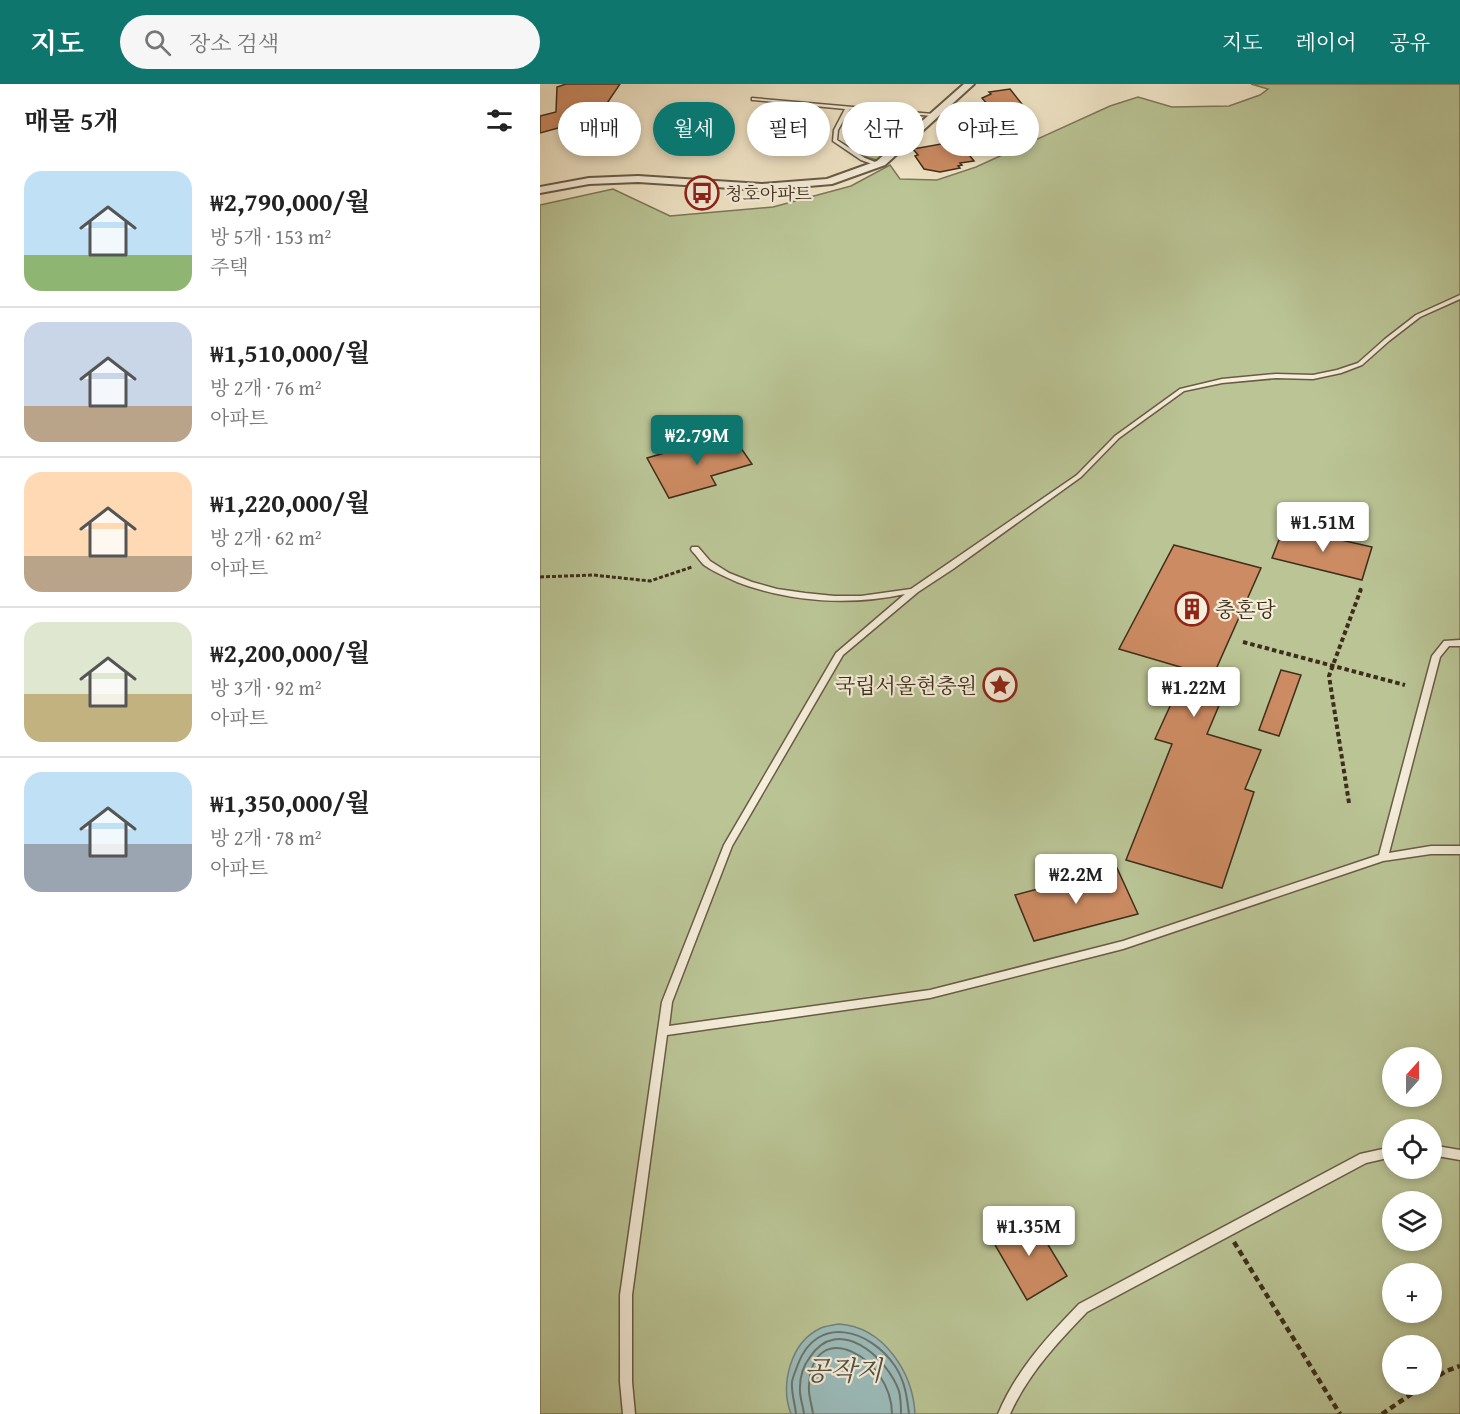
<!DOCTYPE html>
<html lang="ko">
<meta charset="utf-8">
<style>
body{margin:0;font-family:"Gentium Book Plus","Noto Serif KR",serif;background:#f6f6f6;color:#222;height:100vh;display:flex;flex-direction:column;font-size:22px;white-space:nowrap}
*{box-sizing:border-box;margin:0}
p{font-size:20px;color:#767676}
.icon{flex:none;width:33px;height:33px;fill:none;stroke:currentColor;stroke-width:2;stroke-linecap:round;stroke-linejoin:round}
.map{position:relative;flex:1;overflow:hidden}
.panel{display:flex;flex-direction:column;background:#fff;width:540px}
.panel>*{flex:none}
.banner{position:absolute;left:18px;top:18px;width:570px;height:54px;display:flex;gap:12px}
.needle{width:39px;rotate:21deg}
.buttons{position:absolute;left:842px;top:963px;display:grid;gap:12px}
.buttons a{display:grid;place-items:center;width:60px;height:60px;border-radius:50%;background:#fff;box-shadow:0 3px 9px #0003;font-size:30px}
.price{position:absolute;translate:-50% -51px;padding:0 14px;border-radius:6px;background:#fff;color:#222;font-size:20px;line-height:39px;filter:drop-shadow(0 2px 3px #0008)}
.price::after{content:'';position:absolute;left:50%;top:36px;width:18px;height:14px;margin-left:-9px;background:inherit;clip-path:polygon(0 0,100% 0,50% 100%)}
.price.on{background:#0f766e;color:#fff}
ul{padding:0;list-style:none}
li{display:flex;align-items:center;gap:18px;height:150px;padding:0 24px}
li+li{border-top:2px solid #e0e0e0}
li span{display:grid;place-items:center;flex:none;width:168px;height:120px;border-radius:18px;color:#555}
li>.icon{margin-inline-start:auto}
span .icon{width:72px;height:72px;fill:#fffc;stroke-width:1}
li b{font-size:26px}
h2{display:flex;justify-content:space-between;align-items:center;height:72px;padding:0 24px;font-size:26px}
.tag{padding:0 21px;border-radius:27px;background:#fff;box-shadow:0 3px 9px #0003;font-size:21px;line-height:54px}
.tag.on{background:#0f766e;color:#fff}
header{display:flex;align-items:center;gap:36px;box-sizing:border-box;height:84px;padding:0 30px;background:#0f766e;color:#fff}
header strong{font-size:28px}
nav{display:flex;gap:33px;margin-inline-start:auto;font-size:21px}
.search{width:420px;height:54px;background:#f6f6f6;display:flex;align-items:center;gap:15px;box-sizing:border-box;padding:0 21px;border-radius:33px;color:#767676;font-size:22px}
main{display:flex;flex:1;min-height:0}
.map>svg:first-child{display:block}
</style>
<header>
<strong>지도</strong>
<div class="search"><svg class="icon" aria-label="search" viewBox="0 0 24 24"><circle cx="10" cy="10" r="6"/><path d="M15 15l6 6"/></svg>장소 검색</div>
<nav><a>지도</a><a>레이어</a><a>공유</a></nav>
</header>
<main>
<section class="panel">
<h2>매물 5개<svg class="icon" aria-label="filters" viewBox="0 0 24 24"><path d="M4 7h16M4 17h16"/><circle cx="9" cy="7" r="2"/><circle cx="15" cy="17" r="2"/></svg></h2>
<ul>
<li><span style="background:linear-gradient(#bfe0f5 70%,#8fb573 0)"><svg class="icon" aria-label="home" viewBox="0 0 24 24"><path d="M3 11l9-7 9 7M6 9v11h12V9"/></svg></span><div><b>₩2,790,000/월</b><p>방 5개 · 153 m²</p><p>주택</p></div></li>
<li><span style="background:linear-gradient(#c9d6e8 70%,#b9a48a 0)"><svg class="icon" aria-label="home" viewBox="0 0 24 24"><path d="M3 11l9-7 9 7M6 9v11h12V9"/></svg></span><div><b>₩1,510,000/월</b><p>방 2개 · 76 m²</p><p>아파트</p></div></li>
<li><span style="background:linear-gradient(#ffd9b3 70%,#b9a48a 0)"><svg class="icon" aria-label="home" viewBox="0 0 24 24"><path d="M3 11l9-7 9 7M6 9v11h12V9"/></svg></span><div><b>₩1,220,000/월</b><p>방 2개 · 62 m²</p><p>아파트</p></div></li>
<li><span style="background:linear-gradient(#dfe7d0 60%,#c2b280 0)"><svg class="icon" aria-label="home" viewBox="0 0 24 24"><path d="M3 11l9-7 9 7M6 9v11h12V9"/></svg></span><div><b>₩2,200,000/월</b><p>방 3개 · 92 m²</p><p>아파트</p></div></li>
<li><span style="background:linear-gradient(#bfe0f5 60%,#9aa5b1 0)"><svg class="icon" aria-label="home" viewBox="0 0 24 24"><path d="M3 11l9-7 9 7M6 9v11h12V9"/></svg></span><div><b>₩1,350,000/월</b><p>방 2개 · 78 m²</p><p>아파트</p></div></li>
</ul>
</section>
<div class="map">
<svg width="920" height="1330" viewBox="0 0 920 1330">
<rect width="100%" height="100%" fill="#f0e5c7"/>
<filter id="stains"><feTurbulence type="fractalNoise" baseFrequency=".00333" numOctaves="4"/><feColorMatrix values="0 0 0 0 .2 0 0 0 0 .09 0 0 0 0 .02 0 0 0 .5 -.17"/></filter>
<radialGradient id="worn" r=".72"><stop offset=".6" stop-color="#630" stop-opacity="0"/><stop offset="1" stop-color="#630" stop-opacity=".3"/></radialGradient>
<path fill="#bac495" stroke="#7c7858" stroke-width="1.5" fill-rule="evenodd" d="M711,0H920V1330H0V121L73,105L130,132L233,123L311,102L350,81L360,95L397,96L436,83L570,22L598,13L632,23L689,22L720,11L728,5ZM852,974H891V1012H852ZM852,1046H891V1084H852ZM852,1118H891V1156H852ZM852,1190H891V1228H852ZM852,1262H891V1300H852Z
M319,29L380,35L339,76C324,75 316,65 305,56L311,31Z"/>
<path fill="#9cbdbc" stroke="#76837b" stroke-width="1.5" d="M299,1240C344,1243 373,1289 375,1330H251C240,1301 250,1258 281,1244C286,1242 293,1241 299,1240Z"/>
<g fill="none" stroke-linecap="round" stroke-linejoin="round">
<path stroke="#6d756b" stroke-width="2" d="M256,1330C255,1319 251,1309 252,1298C253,1292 256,1286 258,1280C277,1230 330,1245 355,1282C365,1297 367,1313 369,1330
M264,1330C263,1321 259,1312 260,1303C260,1292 264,1281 270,1273C298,1230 347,1273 359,1307C361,1315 361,1322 361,1330
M273,1330C272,1321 268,1311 269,1302C272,1230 352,1273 352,1330"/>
</g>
<path fill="#cc8b62" stroke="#3e2d1a" stroke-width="1.5" d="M26,0H80L59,31L83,43L29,41L0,49V32L16,28L17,3Z
M470,5L485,24L456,27L468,46L454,48L455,50H449L450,53L418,57L406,41L415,38L412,33L453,27L442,14L451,10L449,8Z
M418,57L434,77L420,79L422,81L418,82L420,84L400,88L384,85L375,72L378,71L373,65Z
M194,354L212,380L171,392L176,401L129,414L107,374L159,359L162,364Z
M744,443L832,463L822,496L732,474Z
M634,461L721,484L673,592L677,593L675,597L688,600L667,650L721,666L705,705L714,708L682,804L586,776L632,660L615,655L647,585L579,565Z
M741,586L761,591L739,652L719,646Z
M577,784L598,830L494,857L475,811Z
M490,1131L527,1192L487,1216L451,1154Z"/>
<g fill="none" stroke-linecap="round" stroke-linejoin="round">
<defs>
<path id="service" d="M212,14L393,30L395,31L393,32L310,25L298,46L297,56L325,74L340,80V81L338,82L321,76L293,57L294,46L305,25L214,16H212Z
M920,211V215L880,233L849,257L822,281L801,289L773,295L736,294L682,299L644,307L579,354L541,393L413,485L378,508L303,571L192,762L132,918L129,942L390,906L583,857L839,771L892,572L904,557L920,556V562H909L900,573L849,769L891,762H920V770H891L843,777L583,865L390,914L127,951L92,1211V1298L95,1330H83L80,1298V1211L122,918L184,761L296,569L365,510C311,522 249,518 197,498C186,493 174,488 164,481C160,477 156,471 152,467L151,465L152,463H158L170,477L189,489L212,498L237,505L265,509L294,512H321L371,505L537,391L575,352L640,305L682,295L736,290L773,291L797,286L818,279L845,255L876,231Z
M891,1061L920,1066V1076L891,1071Z
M852,1063V1073L826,1079L547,1228C517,1259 488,1290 470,1330H458C476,1287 507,1253 539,1220L820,1070Z"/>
<path id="minor" d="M424,0H434L345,81L292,100L222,106L98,98L49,100L0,109V103L49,94L98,92L222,100L287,95L337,77Z"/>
</defs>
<use href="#service" stroke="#6a5b45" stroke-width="3"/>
<use href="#minor" stroke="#6a5b45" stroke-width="4"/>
<path stroke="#3e2d1a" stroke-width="3" stroke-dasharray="4 2" stroke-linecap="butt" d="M0,493L53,491L110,497L152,483
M820,507L821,504"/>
<path stroke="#3e2d1a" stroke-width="4" stroke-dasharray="4.5 3" stroke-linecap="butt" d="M703,558L865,601
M809,719L789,592L821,505"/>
<path stroke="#3e2d1a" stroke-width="4.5" stroke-dasharray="6 4" stroke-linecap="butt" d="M694,1158L800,1330
M891,1297L906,1287L920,1282
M842,1330L886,1300"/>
<use href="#service" fill="#f5eedb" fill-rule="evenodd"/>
<use href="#minor" fill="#f5eedb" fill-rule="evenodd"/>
</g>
<defs>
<symbol id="bus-ring" viewBox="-11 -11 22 22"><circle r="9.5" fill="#f5eedb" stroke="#8f2418" stroke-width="1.5"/><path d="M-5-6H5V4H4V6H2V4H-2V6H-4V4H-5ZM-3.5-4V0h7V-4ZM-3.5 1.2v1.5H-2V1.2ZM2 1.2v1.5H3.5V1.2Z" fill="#8f2418"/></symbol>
<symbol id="building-ring" viewBox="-11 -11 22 22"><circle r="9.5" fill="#f5eedb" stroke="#8f2418" stroke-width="1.5"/><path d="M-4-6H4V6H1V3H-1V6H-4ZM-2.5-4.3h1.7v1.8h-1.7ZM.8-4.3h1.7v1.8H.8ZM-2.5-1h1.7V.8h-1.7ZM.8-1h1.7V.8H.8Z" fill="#8f2418"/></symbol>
<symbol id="sight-ring" viewBox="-11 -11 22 22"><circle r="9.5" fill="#f5eedb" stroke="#8f2418" stroke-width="1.5"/><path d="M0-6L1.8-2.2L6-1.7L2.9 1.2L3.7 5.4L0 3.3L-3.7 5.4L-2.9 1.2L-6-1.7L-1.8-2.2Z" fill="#8f2418"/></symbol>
</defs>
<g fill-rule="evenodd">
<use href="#bus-ring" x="143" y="90" width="38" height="38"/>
<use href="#building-ring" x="633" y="506" width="38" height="38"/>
<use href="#sight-ring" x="441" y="582" width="38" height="38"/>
</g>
<g text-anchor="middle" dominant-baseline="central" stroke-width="4.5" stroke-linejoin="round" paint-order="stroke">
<g font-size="18" fill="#3e2d1a" stroke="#f5eedb" text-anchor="start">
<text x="185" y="109">청호아파트</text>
</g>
<g font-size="21" fill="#3e2d1a" stroke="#f5eedb" text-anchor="start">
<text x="675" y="525">충혼당</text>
<text x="437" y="601" text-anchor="end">국립서울현충원</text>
</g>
<g font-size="27" font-style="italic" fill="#565142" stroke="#f5eedb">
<text x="303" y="1286">공작지</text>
</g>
</g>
<rect width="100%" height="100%" filter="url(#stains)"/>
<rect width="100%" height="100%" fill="url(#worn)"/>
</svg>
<div class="buttons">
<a><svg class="needle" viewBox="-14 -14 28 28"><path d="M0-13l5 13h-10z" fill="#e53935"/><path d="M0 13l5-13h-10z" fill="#767676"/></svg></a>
<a><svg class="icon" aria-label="locate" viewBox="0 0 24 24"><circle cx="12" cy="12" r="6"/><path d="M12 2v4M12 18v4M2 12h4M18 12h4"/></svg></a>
<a><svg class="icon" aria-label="layers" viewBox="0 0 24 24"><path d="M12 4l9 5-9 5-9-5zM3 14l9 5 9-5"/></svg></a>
<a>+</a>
<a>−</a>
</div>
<b class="price on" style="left:157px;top:382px">₩2.79M</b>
<b class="price" style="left:783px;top:469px">₩1.51M</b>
<b class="price" style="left:654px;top:634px">₩1.22M</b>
<b class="price" style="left:536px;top:821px">₩2.2M</b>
<b class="price" style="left:489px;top:1173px">₩1.35M</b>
<div class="banner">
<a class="tag">매매</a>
<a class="tag on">월세</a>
<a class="tag">필터</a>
<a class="tag">신규</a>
<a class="tag">아파트</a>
</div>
</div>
</main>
